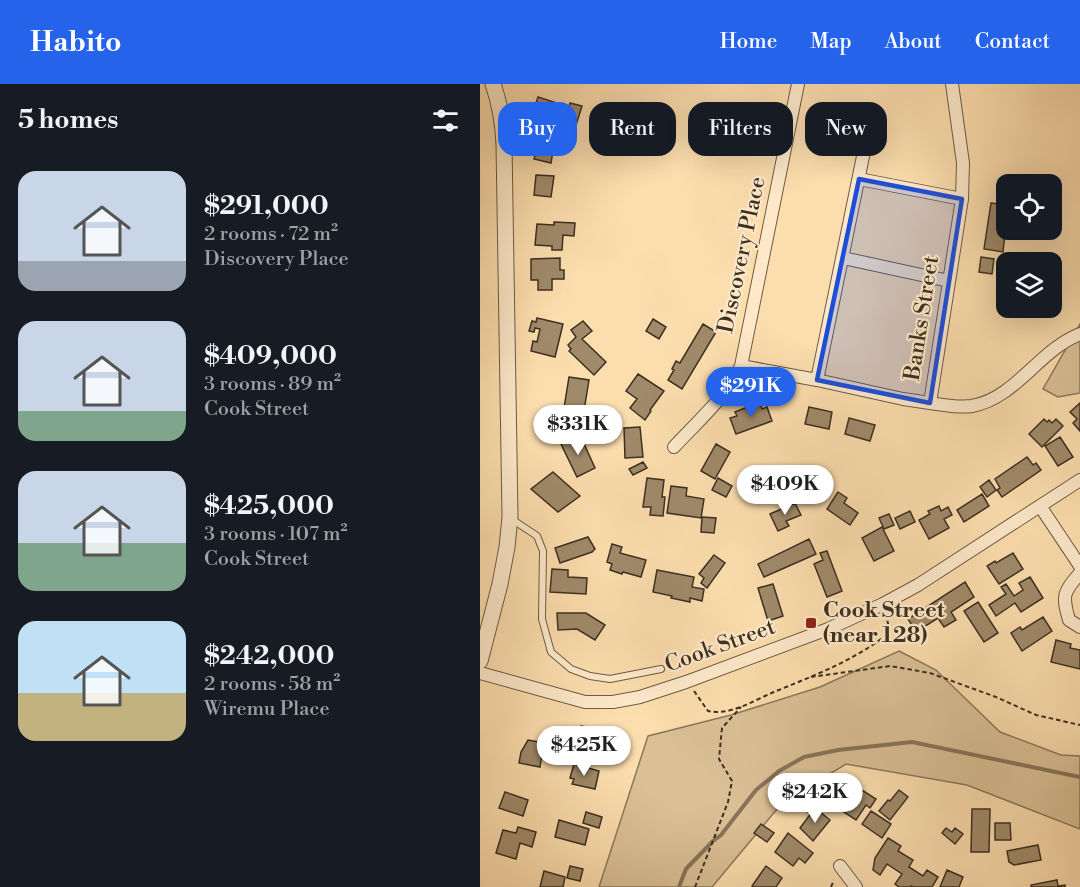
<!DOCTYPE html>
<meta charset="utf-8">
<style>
body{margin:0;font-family:"Libre Bodoni",serif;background:#242831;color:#f1f3f6;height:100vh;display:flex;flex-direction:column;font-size:22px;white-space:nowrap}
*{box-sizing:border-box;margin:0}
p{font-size:20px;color:#9ea1a6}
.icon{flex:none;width:33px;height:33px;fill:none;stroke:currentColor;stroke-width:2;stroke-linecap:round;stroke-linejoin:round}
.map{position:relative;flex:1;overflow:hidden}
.drawer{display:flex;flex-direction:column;background:#171b24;width:480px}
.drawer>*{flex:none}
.top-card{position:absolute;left:18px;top:18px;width:492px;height:54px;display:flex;gap:12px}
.buttons{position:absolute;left:516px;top:90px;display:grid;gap:12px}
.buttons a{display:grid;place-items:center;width:66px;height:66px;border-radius:12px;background:#171b24;box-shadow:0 6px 24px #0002;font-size:30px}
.price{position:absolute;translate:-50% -51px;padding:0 14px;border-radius:21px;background:#fff;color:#222;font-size:20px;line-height:39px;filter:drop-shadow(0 2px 3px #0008)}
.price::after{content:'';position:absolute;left:50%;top:36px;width:18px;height:14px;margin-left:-9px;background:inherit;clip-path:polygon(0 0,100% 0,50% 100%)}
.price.active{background:#2563eb;color:#fff}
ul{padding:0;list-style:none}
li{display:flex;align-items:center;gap:18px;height:150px;padding:0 18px}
li span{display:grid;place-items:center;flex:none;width:168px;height:120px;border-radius:18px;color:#555}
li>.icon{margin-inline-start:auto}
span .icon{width:72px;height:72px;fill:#fffc;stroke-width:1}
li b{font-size:26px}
h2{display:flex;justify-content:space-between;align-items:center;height:72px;padding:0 18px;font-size:26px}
.chip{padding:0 21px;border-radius:18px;background:#171b24;box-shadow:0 6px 24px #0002;font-size:21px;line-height:54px}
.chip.active{background:#2563eb;color:#fff}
header{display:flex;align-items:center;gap:36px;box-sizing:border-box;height:84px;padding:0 30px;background:#2563eb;color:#fff}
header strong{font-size:28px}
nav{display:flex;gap:33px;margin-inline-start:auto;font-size:21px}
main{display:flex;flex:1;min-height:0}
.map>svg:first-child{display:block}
</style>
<header>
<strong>Habito</strong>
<nav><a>Home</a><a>Map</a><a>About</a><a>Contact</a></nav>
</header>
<main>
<section class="drawer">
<h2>5 homes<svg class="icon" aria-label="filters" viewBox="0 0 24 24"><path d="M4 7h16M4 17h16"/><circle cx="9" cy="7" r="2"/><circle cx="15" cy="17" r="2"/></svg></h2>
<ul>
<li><span style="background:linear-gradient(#c9d6e8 75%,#9aa5b1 0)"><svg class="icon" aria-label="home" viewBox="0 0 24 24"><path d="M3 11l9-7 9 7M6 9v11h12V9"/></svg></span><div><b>$291,000</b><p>2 rooms · 72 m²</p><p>Discovery Place</p></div></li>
<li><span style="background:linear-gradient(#c9d6e8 75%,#7fa58c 0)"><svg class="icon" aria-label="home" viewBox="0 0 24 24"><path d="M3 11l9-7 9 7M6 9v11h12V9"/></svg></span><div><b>$409,000</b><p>3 rooms · 89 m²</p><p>Cook Street</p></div></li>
<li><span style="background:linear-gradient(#c9d6e8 60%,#7fa58c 0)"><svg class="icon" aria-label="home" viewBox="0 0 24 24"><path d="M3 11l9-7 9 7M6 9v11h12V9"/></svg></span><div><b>$425,000</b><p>3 rooms · 107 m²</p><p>Cook Street</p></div></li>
<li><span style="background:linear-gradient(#bfe0f5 60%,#c2b280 0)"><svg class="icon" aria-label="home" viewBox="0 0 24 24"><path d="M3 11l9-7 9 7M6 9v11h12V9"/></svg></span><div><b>$242,000</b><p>2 rooms · 58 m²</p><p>Wiremu Place</p></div></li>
</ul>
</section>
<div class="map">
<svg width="600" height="803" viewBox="0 0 600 803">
<rect width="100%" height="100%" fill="#fcddae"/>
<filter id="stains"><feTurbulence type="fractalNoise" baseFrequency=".00333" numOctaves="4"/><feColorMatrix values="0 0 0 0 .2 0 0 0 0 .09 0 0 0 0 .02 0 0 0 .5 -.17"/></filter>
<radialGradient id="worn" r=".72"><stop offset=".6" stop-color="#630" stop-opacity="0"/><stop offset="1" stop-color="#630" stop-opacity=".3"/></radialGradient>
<path fill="#dbc096" stroke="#8c785c" stroke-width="1.5" d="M600,240V309L578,313L563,305Z
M419,567L456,586L520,648L581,671L600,672V745L487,701L366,680L303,718L232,803H119L168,652L251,631L340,603Z"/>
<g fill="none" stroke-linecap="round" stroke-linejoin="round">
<path stroke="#887459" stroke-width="4" d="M199,803L206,785L233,757L241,751L276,706L299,687L324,673L358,666L432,658L600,693"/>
</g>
<path fill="#a08a6a" stroke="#3c3021" stroke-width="1.5" d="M58,13L89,23L90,19L102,22L96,41L71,33L69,39L51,34Z
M252,34L267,38L266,40L280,44L277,57L247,50Z
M70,49L82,52L80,63H82L81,69L73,67L71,79L54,75L59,56L68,58Z
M56,91L74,92L71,113L54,111Z
M511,119L526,121V139L523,168L504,165Z
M74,138L95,139L94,152L83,151L82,166H72V162L55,161L57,140L74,141Z
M501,173L514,175L512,190L499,188Z
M80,174V186H84V195H72V206H58V196H51V175Z
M57,234L83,240L75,273L51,267L53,257L57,258L60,245L55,244L54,248L49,247L52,237L56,238Z
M173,235L186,243L179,255L166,247Z
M103,237L112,247L102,255L126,278L114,291L89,267L91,265L88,261L96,253L91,246Z
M223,240L236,248L202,305L188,296L194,286L192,285L196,277L200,279Z
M158,290L184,307L170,326L171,327L165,336L150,324L157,315L146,307Z
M89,293L109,296L103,333L83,330Z
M280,318L282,325L287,323L292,337L256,350L250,334L257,332L255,328Z
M600,319V347L593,339L597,335L590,328Z
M329,323L352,328L349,345L325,340Z
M369,334L395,341L390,357L365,350Z
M564,335L567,338L569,336L572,339L576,335L583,342L562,363L549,350Z
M160,343L163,373L145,374L144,344Z
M100,351L115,384L97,393L81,360Z
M580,353L593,373L578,382L565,362Z
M236,360L250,368L235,395L221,387Z
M547,373L553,381L556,379L561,386L522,413L517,406L520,404L515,395Z
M163,378L167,384L153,391L149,385Z
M73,388L100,412L78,428L51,405Z
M167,394L184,396L182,413H185L183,432L170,431L171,423H163Z
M238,394L252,402L246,413L232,406Z
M509,396L516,406L507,413L500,403Z
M191,402L207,404L206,412L224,415L221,434L187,429Z
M358,408L367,414L364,419L378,429L370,441L347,425Z
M502,410L509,422L484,438L477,426Z
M315,419L321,431L306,437L309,442L298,447L290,430Z
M459,422L461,427L468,423L472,431L464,435L469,444L449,455L439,436L450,430L448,427Z
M430,427L435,438L420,445L415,434Z
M409,430L414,441L404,445L399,434Z
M222,433L236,434L234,449L221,448Z
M402,443L414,467L394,477L382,454Z
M108,453L115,465L112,468L80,479L75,464Z
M329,455L336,470L284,493L278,480Z
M132,460L142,463L140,469L166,476L161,493L143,488L142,490L130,486L132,480L127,478Z
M347,467L362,507L347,513L334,480L343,476L340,469Z
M533,469L543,485L519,500L507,482L515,477L516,479Z
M234,471L245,479L227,504L221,499L224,494L219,490Z
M72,485L88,486V493L107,494L106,510L70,508Z
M177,486L214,493L212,503L224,505L222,517L210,514V518L191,514L192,512L173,508Z
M550,493L563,514L541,528L535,519L516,532L509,521L526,510L521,503L526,500L534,512L543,506L539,499Z
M485,498L494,513L471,528L476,536L464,543L458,534L436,548L428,535Z
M293,500L303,532L288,537L278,504Z
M498,518L518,549L504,558L484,527Z
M77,529H106L125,541L115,556L97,545L78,546Z
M563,533L572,547L542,567L531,549L540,543L542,546Z
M576,556L591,560L590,564L600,566V585L571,578Z
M101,642L112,644L109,658L98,655Z
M114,648L132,653L126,675L106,669L108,660H111Z
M48,656L70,660L68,671L62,670L60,683L39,679L41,668Z
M94,680L119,687L115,705L92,700L94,695L90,694Z
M363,706L376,715L382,706L396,715L390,724L386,721L376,736L353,721Z
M419,706L428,713L410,736L399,727L408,716L410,717Z
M25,708L48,716L43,732L19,724Z
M334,716L338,722L328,728L324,723Z
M335,724L350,736L333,757L320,744Z
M492,725H510L509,768H491Z
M391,727L411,740L402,754L382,740Z
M106,728L122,733L119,744L103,739Z
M79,736L109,745L105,761L75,753Z
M515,739H530L531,756H515Z
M281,740L294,749L287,758L274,749Z
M38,743L56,748L52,763L40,759L36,775L16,769L23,746L36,749Z
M466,744L472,748L475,744L483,750L475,760L462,749Z
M308,749L333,769L325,779L319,774L313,782L295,768Z
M408,754L421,762L418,767L433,776L429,783L443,792L447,786L458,793L452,803H433L431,802L430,803H419L415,800L422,790L407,780L400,791L393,786L395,774Z
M558,761L561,776L534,781L529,778L527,767Z
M90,782L103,785L100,797L87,794Z
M286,782L302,794L296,803H274L272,802Z
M467,786L483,793L479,803H460Z
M64,787L85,793L83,803H60Z
M577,796L578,802L585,801V803H551V801Z"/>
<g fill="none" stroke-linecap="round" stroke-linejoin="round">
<defs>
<path id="service" d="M30,434L57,452L63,467L62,535L71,568L91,585L110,592L130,595L181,585"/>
<path id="minor" d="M379,95L482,115
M363,174L469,197
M261,282L337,296L423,315L450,319L482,115L483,79L472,0
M337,296L387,53
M450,319C464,321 478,324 492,322C536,314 559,266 600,250
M194,363C218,337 246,313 261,282L318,0
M560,422L600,482
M600,489C583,509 582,511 589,536L600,543
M0,589L105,618H133L160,613L206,598L348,545L403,520L438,501L600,396
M360,782L376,803"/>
<path id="tertiary" d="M0,577L20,500L27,463L30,433L24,60C23,39 20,20 13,0"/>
</defs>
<use href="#service" stroke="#6c5b44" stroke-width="8"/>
<use href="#minor" stroke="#6c5b44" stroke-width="14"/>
<use href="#tertiary" stroke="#6c5b44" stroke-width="17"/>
<path stroke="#3c3021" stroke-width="2" stroke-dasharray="4.5 3" stroke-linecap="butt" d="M331,593L410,582L450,589L516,613L556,631L600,641
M214,607L228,627C251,632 274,616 294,608C335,591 376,576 410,548L406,531
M215,803L248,718L252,697L239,675L242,644L261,623
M351,803L354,796"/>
<use href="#service" stroke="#fde9ca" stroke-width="6"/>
<use href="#minor" stroke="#fde9ca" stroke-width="12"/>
<use href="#tertiary" stroke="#fde9ca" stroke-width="15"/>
</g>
<path fill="#1d4ed8" fill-opacity="0.2" stroke="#1d4ed8" stroke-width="4.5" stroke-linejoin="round" d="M379,95L482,115L450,319L337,296Z"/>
<rect fill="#8f2418" stroke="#fde9ca" stroke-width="2" x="325" y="533" width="12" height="12" rx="3"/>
<g text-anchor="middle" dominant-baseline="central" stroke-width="4.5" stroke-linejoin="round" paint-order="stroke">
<g font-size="22" fill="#3c3021" stroke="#fde9ca">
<text transform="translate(262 171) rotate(-78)">Discovery Place</text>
<text transform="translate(442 234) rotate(-81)">Banks Street</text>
<text transform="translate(240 562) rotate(-20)">Cook Street</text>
</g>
<g font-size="22" font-weight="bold" fill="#3c3021" stroke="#fde9ca" text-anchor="start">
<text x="343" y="526">Cook Street<tspan x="343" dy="25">(near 128)</tspan></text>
</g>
</g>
<rect width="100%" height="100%" filter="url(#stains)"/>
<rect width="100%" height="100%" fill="url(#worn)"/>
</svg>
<div class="buttons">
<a><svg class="icon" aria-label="locate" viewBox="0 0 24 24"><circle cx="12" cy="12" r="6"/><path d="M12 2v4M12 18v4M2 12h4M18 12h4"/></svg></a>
<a><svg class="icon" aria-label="layers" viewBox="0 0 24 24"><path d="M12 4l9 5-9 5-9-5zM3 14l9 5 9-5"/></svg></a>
</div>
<b class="price active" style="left:271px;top:334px">$291K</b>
<b class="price" style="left:98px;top:372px">$331K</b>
<b class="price" style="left:305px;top:432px">$409K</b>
<b class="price" style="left:104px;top:693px">$425K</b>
<b class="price" style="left:335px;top:740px">$242K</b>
<div class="top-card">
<a class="chip active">Buy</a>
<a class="chip">Rent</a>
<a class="chip">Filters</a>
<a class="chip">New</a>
</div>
</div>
</main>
